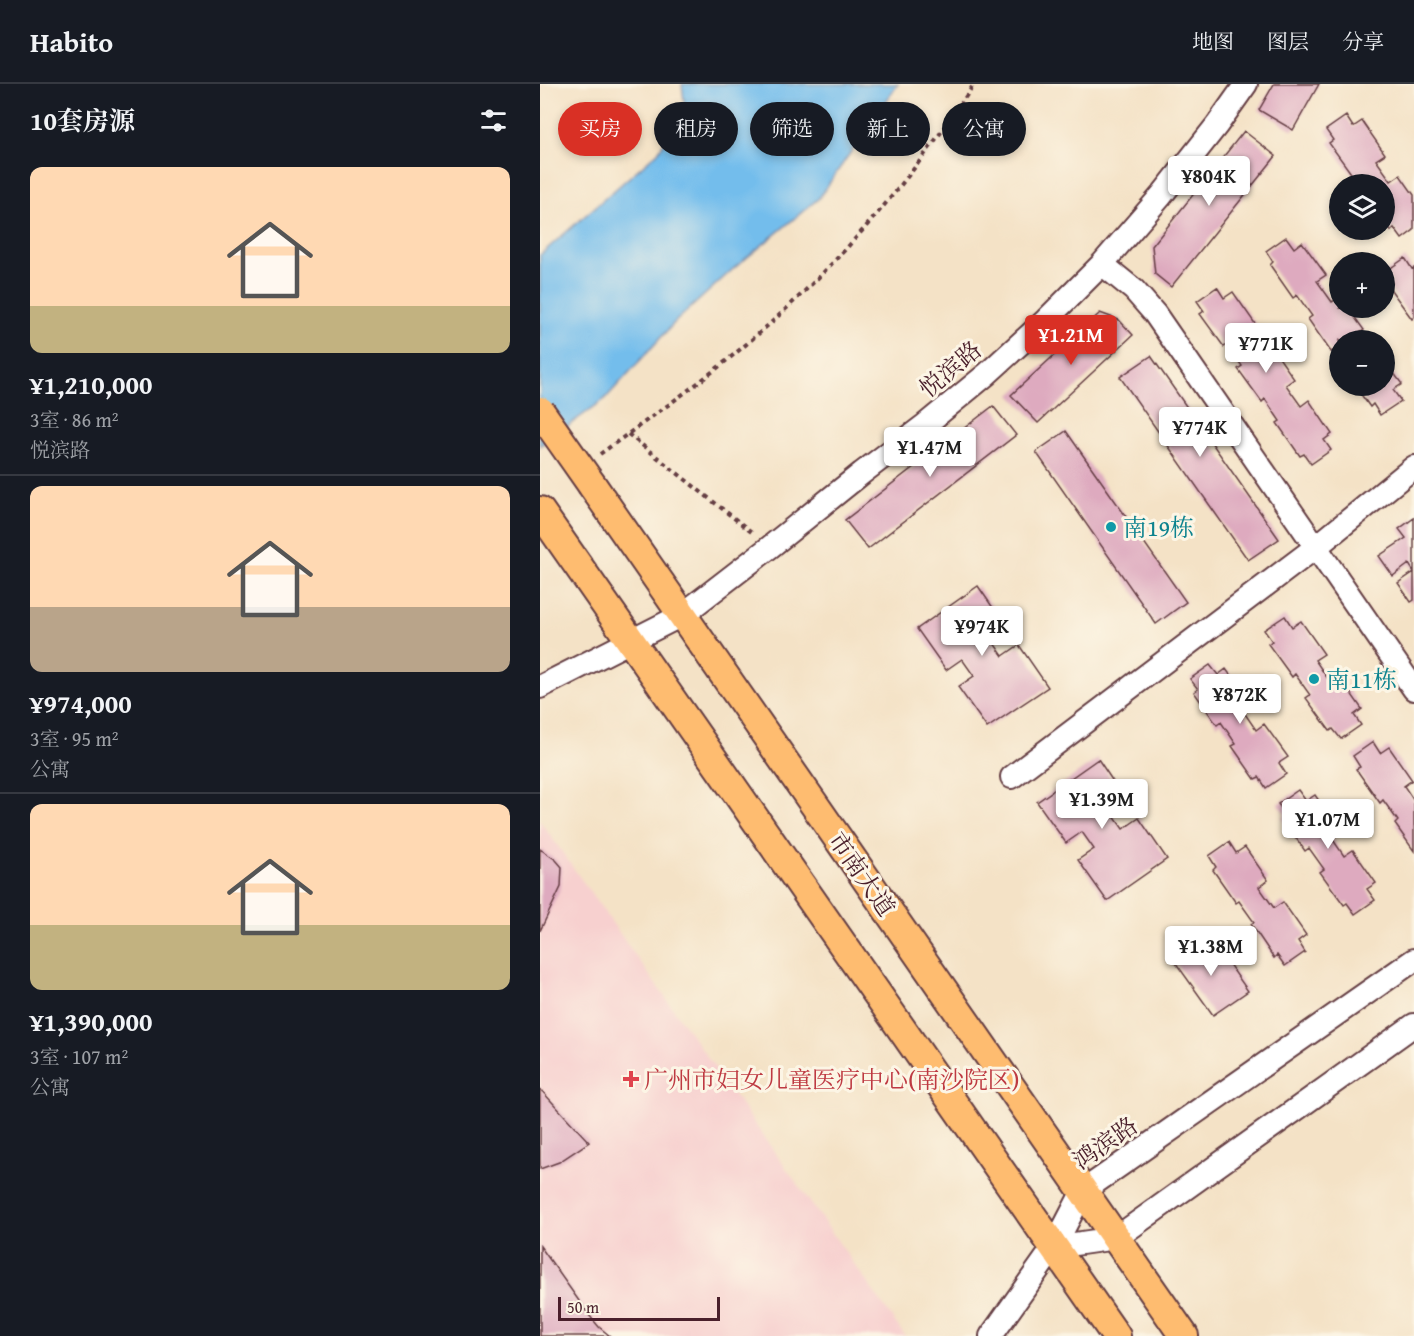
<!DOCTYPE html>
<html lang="zh">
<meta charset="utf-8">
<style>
body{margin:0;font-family:"Gentium Book Plus","Noto Serif SC",serif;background:#242831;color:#f1f3f6;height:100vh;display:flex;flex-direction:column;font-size:22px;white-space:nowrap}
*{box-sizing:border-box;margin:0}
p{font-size:20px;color:#9ea1a6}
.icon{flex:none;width:33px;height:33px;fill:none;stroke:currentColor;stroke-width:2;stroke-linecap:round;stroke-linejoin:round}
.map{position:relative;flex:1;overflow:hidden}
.side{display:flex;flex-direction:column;background:#171b24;width:540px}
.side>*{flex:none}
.banner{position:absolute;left:18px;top:18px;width:570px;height:54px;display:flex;gap:12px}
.fabs{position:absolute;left:789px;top:90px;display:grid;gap:12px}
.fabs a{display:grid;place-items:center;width:66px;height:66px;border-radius:50%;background:#171b24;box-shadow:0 3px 9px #0003;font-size:30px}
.scale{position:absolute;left:18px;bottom:15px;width:162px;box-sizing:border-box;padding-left:6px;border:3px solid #4a1f2b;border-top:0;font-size:16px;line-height:21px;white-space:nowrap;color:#4a1f2b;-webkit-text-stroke:4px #fcf5e5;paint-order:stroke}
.price{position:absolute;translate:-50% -51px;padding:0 14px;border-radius:6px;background:#fff;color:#222;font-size:20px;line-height:39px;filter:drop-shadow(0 2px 3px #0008)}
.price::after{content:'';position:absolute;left:50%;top:36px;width:18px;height:14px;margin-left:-9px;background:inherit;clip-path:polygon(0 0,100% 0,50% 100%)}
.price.active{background:#d93025;color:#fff}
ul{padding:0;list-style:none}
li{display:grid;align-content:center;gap:12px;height:318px;padding:0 30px}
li+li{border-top:2px solid #363941}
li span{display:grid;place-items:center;height:186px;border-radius:12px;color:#555}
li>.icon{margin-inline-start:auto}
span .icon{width:108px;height:108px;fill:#fffc;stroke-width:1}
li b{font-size:26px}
h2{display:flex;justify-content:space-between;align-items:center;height:72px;padding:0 30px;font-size:26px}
.pill{padding:0 21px;border-radius:27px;background:#171b24;box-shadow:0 3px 9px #0003;font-size:21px;line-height:54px}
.pill.active{background:#d93025;color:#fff}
header{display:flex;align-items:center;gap:36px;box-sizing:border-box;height:84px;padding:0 30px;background:#171b24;border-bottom:2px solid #363941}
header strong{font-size:28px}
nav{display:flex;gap:33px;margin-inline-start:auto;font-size:21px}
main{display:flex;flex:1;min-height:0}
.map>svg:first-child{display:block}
</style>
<header>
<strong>Habito</strong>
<nav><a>地图</a><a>图层</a><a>分享</a></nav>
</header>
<main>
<section class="side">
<h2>10套房源<svg class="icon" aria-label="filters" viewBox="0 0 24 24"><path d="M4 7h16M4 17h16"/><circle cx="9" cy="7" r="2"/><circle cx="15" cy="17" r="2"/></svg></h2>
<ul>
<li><span style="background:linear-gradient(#ffd9b3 75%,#c2b280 0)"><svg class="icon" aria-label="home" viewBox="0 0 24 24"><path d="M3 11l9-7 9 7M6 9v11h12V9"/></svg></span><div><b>¥1,210,000</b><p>3室 · 86 m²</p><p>悦滨路</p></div></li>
<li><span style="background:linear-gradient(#ffd9b3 65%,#b9a48a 0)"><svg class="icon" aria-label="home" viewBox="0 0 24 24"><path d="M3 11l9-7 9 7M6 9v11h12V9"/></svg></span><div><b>¥974,000</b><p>3室 · 95 m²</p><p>公寓</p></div></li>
<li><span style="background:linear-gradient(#ffd9b3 65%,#c2b280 0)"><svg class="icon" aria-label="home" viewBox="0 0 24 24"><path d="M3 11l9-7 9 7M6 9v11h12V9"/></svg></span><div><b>¥1,390,000</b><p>3室 · 107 m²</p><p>公寓</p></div></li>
</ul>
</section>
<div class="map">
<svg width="874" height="1252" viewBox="0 0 874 1252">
<rect width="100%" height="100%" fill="#fcf5e5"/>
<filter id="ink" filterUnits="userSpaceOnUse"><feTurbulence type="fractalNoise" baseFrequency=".0167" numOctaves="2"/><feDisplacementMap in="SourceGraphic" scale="12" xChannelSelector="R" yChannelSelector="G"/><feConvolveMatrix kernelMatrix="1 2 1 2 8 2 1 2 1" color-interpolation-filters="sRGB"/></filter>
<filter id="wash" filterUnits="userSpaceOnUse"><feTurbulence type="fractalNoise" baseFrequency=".008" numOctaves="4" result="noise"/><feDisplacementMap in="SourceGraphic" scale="24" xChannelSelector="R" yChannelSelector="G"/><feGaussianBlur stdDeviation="1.35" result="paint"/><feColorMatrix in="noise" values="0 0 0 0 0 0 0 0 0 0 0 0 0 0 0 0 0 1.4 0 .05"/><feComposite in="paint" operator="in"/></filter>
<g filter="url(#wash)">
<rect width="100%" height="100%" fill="#f4e2c6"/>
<path fill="#f7d0cf" d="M0,737L365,1252H0Z"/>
<path fill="#73bdec" stroke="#5e6e8c" stroke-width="1.5" d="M142,0H358L279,114L192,186L135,238L65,315L0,362V171L118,68L145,26Z"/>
<g id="blocks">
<path fill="#deaabf" d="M734,0H779L753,46L719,26Z
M806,32L813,43L822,37L845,70L836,76L851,97L860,91L874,111V146L862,155L854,144L851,147L844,138V100H823L816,90L813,92L789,59L793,56L786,46Z
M704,47L736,72L631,203L615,190L612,162Z
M746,153L754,164L762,158L786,191L777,197L792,218L800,213V224H808L824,246L815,252L818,256H800V272L795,266L791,268L768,235L772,232L757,211L753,214L730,181L733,178L726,167Z
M865,174L872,185L874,184V233L872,235L848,202L852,199L845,188Z
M677,203L684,214L693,208L716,241L708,247L722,268L731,262L754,295L746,301L761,322L769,316L792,350L784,356L791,366L771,380L764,370L760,372L737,339L740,337L725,315L722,318L698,285L702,282L687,261L684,263L660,230L664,227L657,217Z
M560,229L579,236L593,251L498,339L471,311Z
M611,272L739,455L708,476L580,293Z
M844,276L862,300L853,306L861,317L840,331L833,320L830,323L815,302H844Z
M453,322L476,351L328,465L305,436Z
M526,347L646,518L616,540L496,368Z
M874,434V516L871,518L858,499L874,488L869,480L853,492L839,472L866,454L859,445Z
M438,502L467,544L451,555L463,572L479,561L508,603L447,644L418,603L434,592L422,575L406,586L377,545Z
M745,532L752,543L761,537L784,570L775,576L790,598L799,592L822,625L814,631L821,641L801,655L793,645L790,647L766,614L770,611L755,590L752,593L728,560L732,557L724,546Z
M670,581L678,591L686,585L710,618L701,624L716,646L724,640L748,673L739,679L746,690L726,704L719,693L715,695L692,662L696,660L681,638L677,641L654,608L658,605L650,595Z
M833,658L840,669L849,663L872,696L864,702L874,717V767L855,740L858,737L843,716L840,719L816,685L820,683L813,672Z
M558,675L586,717L571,728L583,745L599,734L627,775L567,817L538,776L554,765L542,748L526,759L497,718Z
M758,706L766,717L775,711L798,744L789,750L804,772L813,766L836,799L827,805L835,816L815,830L807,819L804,821L780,788L784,785L769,764L765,767L742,734L746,731L738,720Z
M689,758L696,769L705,763L728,796L719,803L734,824L743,818L766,851L758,857L765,868L745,882L737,871L734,874L711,840L714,838L699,817L696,819L673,786L676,783L669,772Z
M0,765L16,776L22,783L21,803L0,847Z
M655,859L664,872L677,863L708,907L673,931L633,875Z
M0,1005L49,1058L19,1078L0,1085Z
M0,1162L49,1231L59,1243L70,1252H0Z"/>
</g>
</g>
<g filter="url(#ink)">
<use href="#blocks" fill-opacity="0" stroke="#643c42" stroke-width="1.5"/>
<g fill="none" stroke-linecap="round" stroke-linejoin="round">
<defs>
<path id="minor" d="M562,180L594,206L615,230L874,605
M0,603L142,531L230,463L322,389L385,341L447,290L506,236L562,180L621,112L677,41L706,0
M472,693L776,463L874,383
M514,1163L576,1154L874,941
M451,1252L514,1163L543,1107L874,876"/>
<path id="major" d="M52,401L644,1252
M0,427L576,1252"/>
</defs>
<use href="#minor" stroke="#643c42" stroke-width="26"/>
<use href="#major" stroke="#643c42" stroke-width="32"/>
<path stroke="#643c42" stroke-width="4" stroke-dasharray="4.5 4.5" stroke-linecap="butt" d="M88,350L214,450
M60,370C100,341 142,312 181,281C280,202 365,106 434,0"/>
<use href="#minor" stroke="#fff" stroke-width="22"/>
<use href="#major" stroke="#febc70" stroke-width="28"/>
<defs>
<path id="major-bridge" d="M0,327L52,401"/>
</defs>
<use href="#major-bridge" stroke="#643c42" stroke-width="32" stroke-linecap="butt"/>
<use href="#major-bridge" stroke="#febc70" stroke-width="28"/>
</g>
</g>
<g fill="#0f9aa8" stroke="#fcf5e5" stroke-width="2">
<circle cx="571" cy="443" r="6"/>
<circle cx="774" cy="595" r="6"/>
</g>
<path fill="#e0444e" stroke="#fcf5e5" stroke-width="2" d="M88 986h6v6h6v6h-6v6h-6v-6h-6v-6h6z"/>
<g text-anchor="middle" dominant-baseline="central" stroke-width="6" stroke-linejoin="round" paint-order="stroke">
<g font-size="24" fill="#4a1f2b" stroke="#fcf5e5">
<text transform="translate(410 285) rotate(-40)">悦滨路</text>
<text transform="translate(322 790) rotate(55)">市南大道</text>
<text transform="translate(565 1059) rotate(-35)">鸿滨路</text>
</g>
<g font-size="24" fill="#0d838f" stroke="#fcf5e5" text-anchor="start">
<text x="583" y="443">南19栋</text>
<text x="786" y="595">南11栋</text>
</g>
<g font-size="24" fill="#be3a42" stroke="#fcf5e5" text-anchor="start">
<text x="104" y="995">广州市妇女儿童医疗中心(南沙院区)</text>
</g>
</g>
</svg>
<div class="fabs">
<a><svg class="icon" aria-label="layers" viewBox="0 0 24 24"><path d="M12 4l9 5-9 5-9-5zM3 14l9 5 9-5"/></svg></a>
<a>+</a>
<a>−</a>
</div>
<div class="scale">50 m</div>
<b class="price" style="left:669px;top:123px">¥804K</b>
<b class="price active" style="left:531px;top:282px">¥1.21M</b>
<b class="price" style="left:726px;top:290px">¥771K</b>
<b class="price" style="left:660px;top:374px">¥774K</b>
<b class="price" style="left:390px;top:394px">¥1.47M</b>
<b class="price" style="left:442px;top:573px">¥974K</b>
<b class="price" style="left:700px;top:641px">¥872K</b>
<b class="price" style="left:562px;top:746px">¥1.39M</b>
<b class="price" style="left:788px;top:766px">¥1.07M</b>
<b class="price" style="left:671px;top:893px">¥1.38M</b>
<div class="banner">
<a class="pill active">买房</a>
<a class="pill">租房</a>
<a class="pill">筛选</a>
<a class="pill">新上</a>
<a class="pill">公寓</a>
</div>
</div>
</main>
